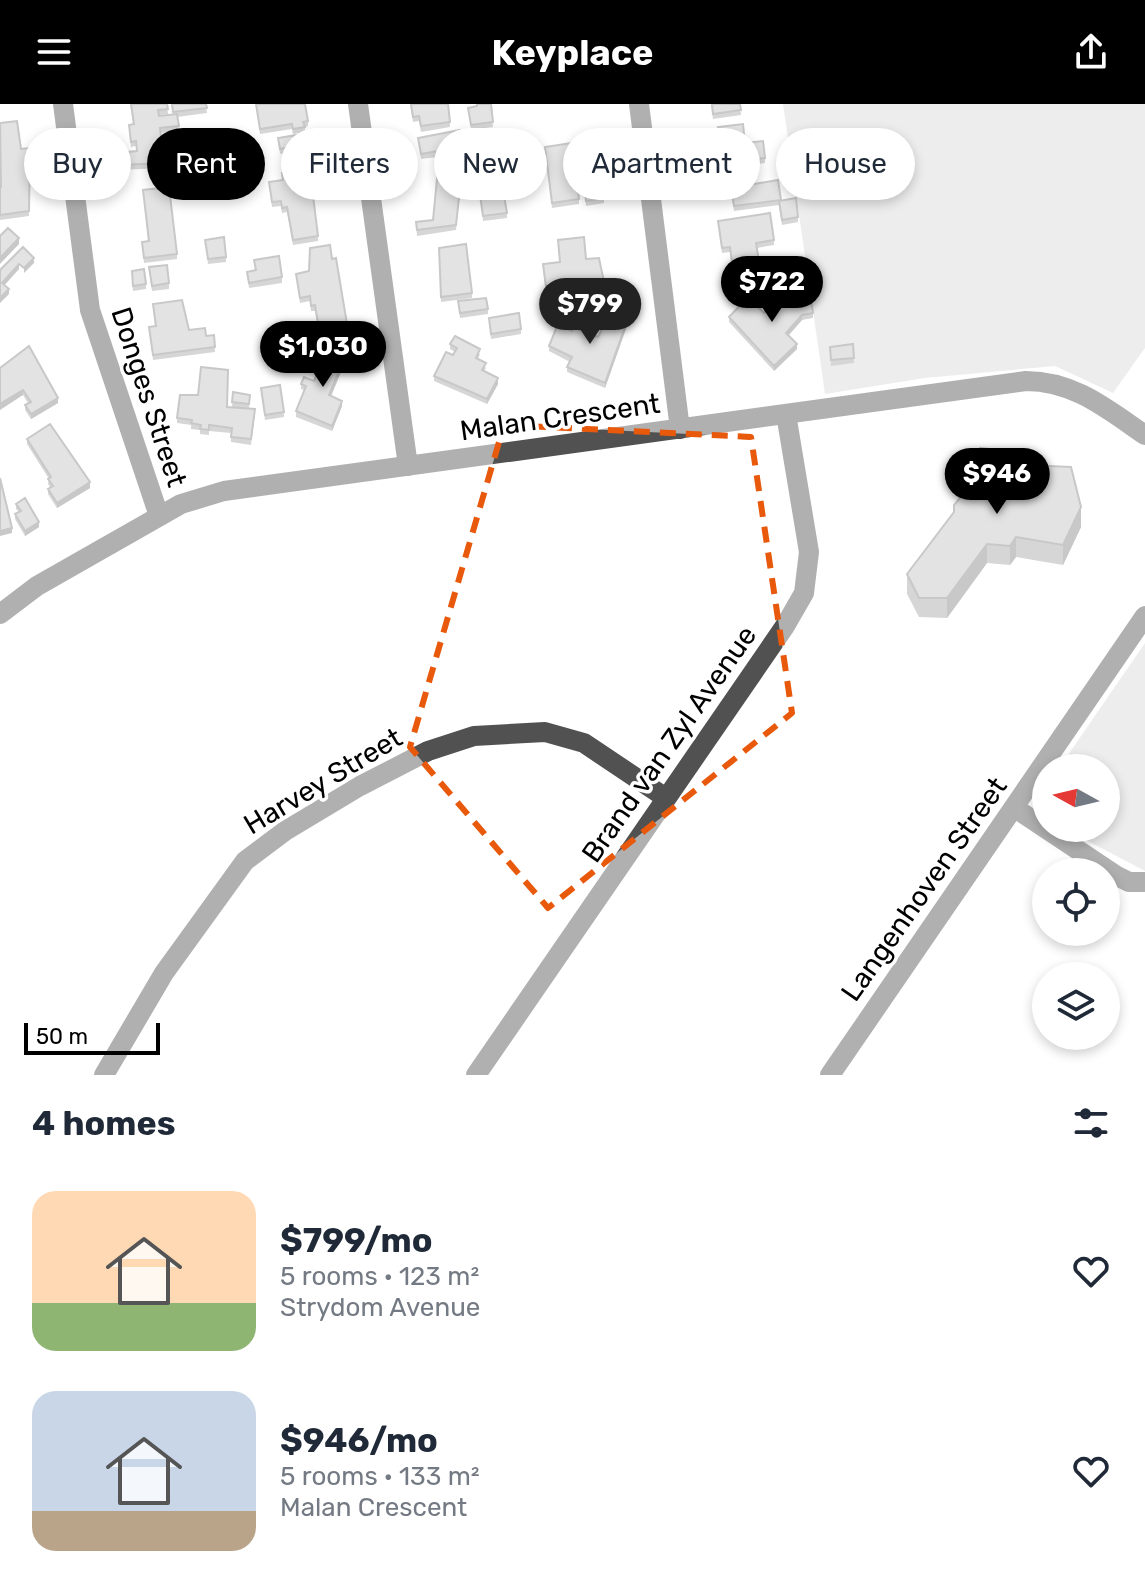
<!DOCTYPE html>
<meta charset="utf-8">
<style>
body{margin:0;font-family:Rubik,sans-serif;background:#f2f2f3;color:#1f2937;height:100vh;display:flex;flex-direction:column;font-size:30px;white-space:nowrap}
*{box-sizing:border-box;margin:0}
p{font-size:26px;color:#747a83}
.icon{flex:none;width:44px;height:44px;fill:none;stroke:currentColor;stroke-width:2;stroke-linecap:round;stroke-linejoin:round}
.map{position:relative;height:971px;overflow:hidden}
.details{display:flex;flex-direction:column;background:#fff;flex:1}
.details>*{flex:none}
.banner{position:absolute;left:24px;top:24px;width:1098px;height:72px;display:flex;gap:16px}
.needle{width:52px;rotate:278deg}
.tools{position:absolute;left:1032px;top:650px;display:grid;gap:16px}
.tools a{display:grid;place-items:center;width:88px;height:88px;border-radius:50%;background:#fff;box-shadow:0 4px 12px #0003;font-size:40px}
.scale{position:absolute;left:24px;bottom:20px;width:136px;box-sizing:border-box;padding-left:8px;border:4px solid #000;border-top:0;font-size:22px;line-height:28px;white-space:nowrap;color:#000;-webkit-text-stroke:6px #fff;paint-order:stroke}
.price{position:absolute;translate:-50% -68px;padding:0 18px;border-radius:28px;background:#000;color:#fff;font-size:26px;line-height:52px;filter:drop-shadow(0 2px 4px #0008)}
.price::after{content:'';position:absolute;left:50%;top:48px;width:24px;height:18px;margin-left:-12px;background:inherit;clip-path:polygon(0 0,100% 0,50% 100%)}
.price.on{background:#222;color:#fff}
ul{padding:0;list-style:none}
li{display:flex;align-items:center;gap:24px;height:200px;padding:0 32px}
li span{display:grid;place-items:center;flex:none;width:224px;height:160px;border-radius:24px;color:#555}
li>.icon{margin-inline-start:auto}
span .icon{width:96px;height:96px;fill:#fffc;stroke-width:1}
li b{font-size:34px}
h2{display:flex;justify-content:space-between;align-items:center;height:96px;padding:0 32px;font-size:34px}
.pill{padding:0 28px;border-radius:36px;background:#fff;box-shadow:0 4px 12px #0003;font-size:28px;line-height:72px}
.pill.on{background:#000;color:#fff}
header{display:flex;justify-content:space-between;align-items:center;height:104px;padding:0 32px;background:#000;color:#fff;font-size:36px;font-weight:700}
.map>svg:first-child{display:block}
</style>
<header><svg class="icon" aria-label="menu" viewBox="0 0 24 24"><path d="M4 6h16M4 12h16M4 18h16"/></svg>Keyplace<svg class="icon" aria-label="share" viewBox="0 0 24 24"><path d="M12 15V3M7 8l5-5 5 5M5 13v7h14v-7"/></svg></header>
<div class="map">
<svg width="1145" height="971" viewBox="0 0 1145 971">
<rect width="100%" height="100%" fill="#fff"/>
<path fill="#d8d8d8" d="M783,0H1145V244L1113,289L1055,262L925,274L825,290Z
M1145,539V767L1063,724H1106V664H1059Z"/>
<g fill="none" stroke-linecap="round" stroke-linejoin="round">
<path stroke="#515151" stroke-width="20" d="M63,0L90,206L159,412
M358,0L408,362
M639,0L680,325
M0,510L37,482L181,400L224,387L1026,277C1074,277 1107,305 1145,331
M1015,704L1117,772L1129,778H1145
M104,971L164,869L245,757L285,727L360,682L428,647L474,632L545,628L584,639L666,694
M476,971L785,522L804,489L809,448L786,310
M830,971L1145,512"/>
</g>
<path fill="#a5a5a5" d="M131,0H167L168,10L159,11V12L173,10L172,0H206L207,9L177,13L179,27L161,29V33L167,44V49L162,50L165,59V64L118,66L116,49L136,47V42L131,43L129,26L133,21Z
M256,0L308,17V22L305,23V28L293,30L292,25L260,30Z
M410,0L450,18V23L421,28L419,17L413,18Z
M476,0H491L493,23L471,26L468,4L476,2Z
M711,0H740L741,11L713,15Z
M0,19L21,45L29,44V112L0,116Z
M718,23L745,39L765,54V59L749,61L751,80L781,96L798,113V118L782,121L779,101L734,107L731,85L721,87L717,61V55H722Z
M278,34L310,39V45L280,50Z
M418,34L463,57H467L465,90L460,89L456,126L417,132L416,118L433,116L438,57V53L421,55Z
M545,43L579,95V100L552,104Z
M288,54L318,132V137L293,141L287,108L282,109L281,102L272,103L269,78L282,76V69L289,67Z
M582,63L604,94V99L586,102Z
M479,84L507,109V114L483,117Z
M143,86L177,150V155L144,159L142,138L148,137Z
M718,117L774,136V141L757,144L761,175L734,179L730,148L722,149Z
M205,136L226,153V158L208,160Z
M439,144L472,189V194L441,198Z
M332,155L348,226V232L320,236L315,207H311L310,197L300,199L296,170L309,167Z
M586,155L608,197V202L603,203L610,209L608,219H628L605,284L567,268V263L570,258L549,247V242L573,219L570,226L598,233L603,223L589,220L591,204H589L588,198L548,203L543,165Z
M254,156L282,173V179L249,184L247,168L255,166Z
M149,163L169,179V185L152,187Z
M132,172L146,180V185L133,187Z
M786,196L813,209V214L802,216L788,232L797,245L774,267L729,218V213L764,209Z
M458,197L488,205V210L460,214Z
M153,200L189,226L206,232L214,231L215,248L153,256L149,223L155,222Z
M489,214L521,225V230L491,235Z
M450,240L480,250L478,255L486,264L484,267L498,280L487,300L434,277V272L453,251L455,248L450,245Z
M853,240L854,259L831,262L830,243Z
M347,253L331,292L342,302L332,327L296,313V307L304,286L301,285V280L314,277Z
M0,264L58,299L31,315L25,306V301L28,299L23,291Z
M261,284L284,308V313L265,316Z
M233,288L250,291L249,305L255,310L251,341L231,338V329L209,327V331L200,330V326L191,325V321L177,319V314L232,303Z
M27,335L90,384L57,404L48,390V385L50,383L48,380L49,375L27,340Z
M1026,361L1081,423L1063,461L1016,453L1010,461L987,459L947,514L919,513L907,490V470L954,408L959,396L956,388V369Z
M16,400L39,423L25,432L15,415V410L19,408L16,405Z"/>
<path fill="#868686" d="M19,134V140L0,160V154Z
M34,154V159L24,169V164Z
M19,160V165L2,184V179Z
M9,185V190L0,199V194Z
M802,211V216L786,234V229Z
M628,214V219L605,284V279Z
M797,240V245L774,267V262Z
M347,248V253L329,297V291Z
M498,274V280L487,300V295Z
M23,286V291L0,306V300Z
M58,294V299L31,315V310Z
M342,297V302L332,327V322Z
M90,378V384L57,404V399Z
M1081,403V423L1063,461V441Z
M39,418V423L25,432V427Z
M12,424V429L0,432V427Z
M1016,433V453L1010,461V442Z
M987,440V459L947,514V494Z"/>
<path fill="#c0c0c0" stroke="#868686" stroke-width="2" d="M131,0H167L168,5L158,6L159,12L177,10L179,22L160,24L161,33H166L167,44L160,45L165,59L118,61L116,49L137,47L136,37L131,38L129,21L134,20Z
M172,0H206L207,4L173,8Z
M256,0H305L308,17L303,18L305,23L293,25L292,20L260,25Z
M411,0H448L450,18L421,22L419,12L413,13Z
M477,0H491L493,18L471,21L468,4L477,2Z
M712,0H740L741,6L713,10Z
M17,17L21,45L29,44L30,50L29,107L0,111V83H1L0,19Z
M743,20L745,39L763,37L765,54L748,56L751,77L721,82L717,55H723L718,23Z
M460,26L463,57H467L465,85L460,84L456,121L417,126L416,118L433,116L439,54L438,47L421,50L418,34Z
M309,29L310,39L280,45L278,34Z
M572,39L579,95L552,99L545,43Z
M308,51L318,132L293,136L287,103L282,104L281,97L272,98L269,78L283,76L282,69L290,67L288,54Z
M600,61L604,94L586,97L582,63Z
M778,76L781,96L734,102L731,84Z
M502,80L507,109L483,112L479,84Z
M169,83L177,150L144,154L142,138L149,137L143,86Z
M796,94L798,113L782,116L779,97Z
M770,109L774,136L756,139L761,170L734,174L730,143L722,144L718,117Z
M8,124L19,134L0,154V132Z
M224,133L226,153L208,155L205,136Z
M584,133L586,155L599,154L608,197L589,199L588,193L548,198L543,160L560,158L558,136Z
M466,140L472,189L441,193L439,144Z
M330,141L332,155L336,154L348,226L320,231L315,201L311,202L310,192L300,194L296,170L309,167L310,144Z
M23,143L34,154L24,164L19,160L2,179L9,185L0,194V166Z
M279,152L282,173L249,179L247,168L256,166L254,156Z
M167,161L169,179L152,182L149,163Z
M144,165L146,180L133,182L132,167Z
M810,190L813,209L802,211L786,229L797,240L774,262L729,213L748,193L764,209L781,191L786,196L791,191L795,195Z
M486,194L488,205L460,209L458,197Z
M182,196L189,226L205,224L206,232L214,231L215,243L153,251L149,223L156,222L153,200Z
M592,201L610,204L607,218L589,215Z
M612,208L628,214L605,279L567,263L572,253L549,242L562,210L573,214L568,225L572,227L573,223L598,233L603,223L606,224Z
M519,209L521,225L491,230L489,214Z
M455,232L480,245L476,254L486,259L482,266L498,274L487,295L434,272L446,248L453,251L457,244L450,240Z
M329,240L347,248L329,291L342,297L332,322L296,307L306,282L301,280L304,273L314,277Z
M853,240L854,254L831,256L830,243Z
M29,242L58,294L31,310L25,301L31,298L23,286L0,300V264Z
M201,263L228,266L227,303L255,305L251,335L231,333L232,324L209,321V326L200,325L201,321L191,319L192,316L177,314L180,291H198Z
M280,281L284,308L265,311L261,284Z
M233,288L250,291L249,300L232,298Z
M50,320L90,378L57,399L48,385L53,382L48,375L51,373L27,335Z
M980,344L1026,349L1025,361L1071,363L1081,403L1063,441L1016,433L1010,442L987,440L947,494H919L907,470L954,408V401L964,389L956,369Z
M0,374L12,424L0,427Z
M25,394L39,418L25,427L15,410L21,407L16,400Z"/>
<path d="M0 0H1145V971H0ZM504,321L751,333L792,609L548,804L410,643Z" fill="#fff" fill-opacity=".55" fill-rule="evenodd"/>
<path fill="none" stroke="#e8590c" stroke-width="6" stroke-dasharray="16 10" stroke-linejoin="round" d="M504,321L751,333L792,609L548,804L410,643Z"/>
<g text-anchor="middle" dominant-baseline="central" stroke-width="7" stroke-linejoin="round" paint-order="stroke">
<g font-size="28" fill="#000" stroke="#fff">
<text transform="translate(149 293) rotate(72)">Donges Street</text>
<text transform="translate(560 313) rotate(-8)">Malan Crescent</text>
<text transform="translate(669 640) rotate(-55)">Brand van Zyl Avenue</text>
<text transform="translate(323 677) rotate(-31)">Harvey Street</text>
<text transform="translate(924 785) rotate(-55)">Langenhoven Street</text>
</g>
</g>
</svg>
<div class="tools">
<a><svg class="needle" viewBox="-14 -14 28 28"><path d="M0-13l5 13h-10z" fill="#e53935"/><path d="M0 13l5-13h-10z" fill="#747a83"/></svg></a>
<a><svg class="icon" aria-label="locate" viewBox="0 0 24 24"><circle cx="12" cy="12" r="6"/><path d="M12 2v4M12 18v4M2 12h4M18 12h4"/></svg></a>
<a><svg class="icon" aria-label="layers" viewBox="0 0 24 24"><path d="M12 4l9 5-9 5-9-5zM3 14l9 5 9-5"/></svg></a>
</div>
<div class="scale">50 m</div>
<b class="price" style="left:772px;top:220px">$722</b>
<b class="price on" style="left:590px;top:242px">$799</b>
<b class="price" style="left:323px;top:285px">$1,030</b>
<b class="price" style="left:997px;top:412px">$946</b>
<div class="banner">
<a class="pill">Buy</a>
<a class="pill on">Rent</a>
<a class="pill">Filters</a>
<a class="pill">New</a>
<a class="pill">Apartment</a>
<a class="pill">House</a>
</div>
</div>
<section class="details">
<h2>4 homes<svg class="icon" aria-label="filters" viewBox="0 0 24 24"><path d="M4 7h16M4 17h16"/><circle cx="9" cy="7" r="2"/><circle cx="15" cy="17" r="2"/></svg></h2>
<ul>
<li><span style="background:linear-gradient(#ffd9b3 70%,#8fb573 0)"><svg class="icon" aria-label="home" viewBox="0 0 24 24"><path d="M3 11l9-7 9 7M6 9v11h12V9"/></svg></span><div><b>$799/mo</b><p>5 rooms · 123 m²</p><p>Strydom Avenue</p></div><svg class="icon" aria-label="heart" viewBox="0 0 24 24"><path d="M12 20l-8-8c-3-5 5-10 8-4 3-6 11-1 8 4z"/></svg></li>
<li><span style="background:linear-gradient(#c9d6e8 75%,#b9a48a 0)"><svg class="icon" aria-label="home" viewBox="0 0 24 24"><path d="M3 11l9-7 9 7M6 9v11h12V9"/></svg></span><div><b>$946/mo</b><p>5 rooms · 133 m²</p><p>Malan Crescent</p></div><svg class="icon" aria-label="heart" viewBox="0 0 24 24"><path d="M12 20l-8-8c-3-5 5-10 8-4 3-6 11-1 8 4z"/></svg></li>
</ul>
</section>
